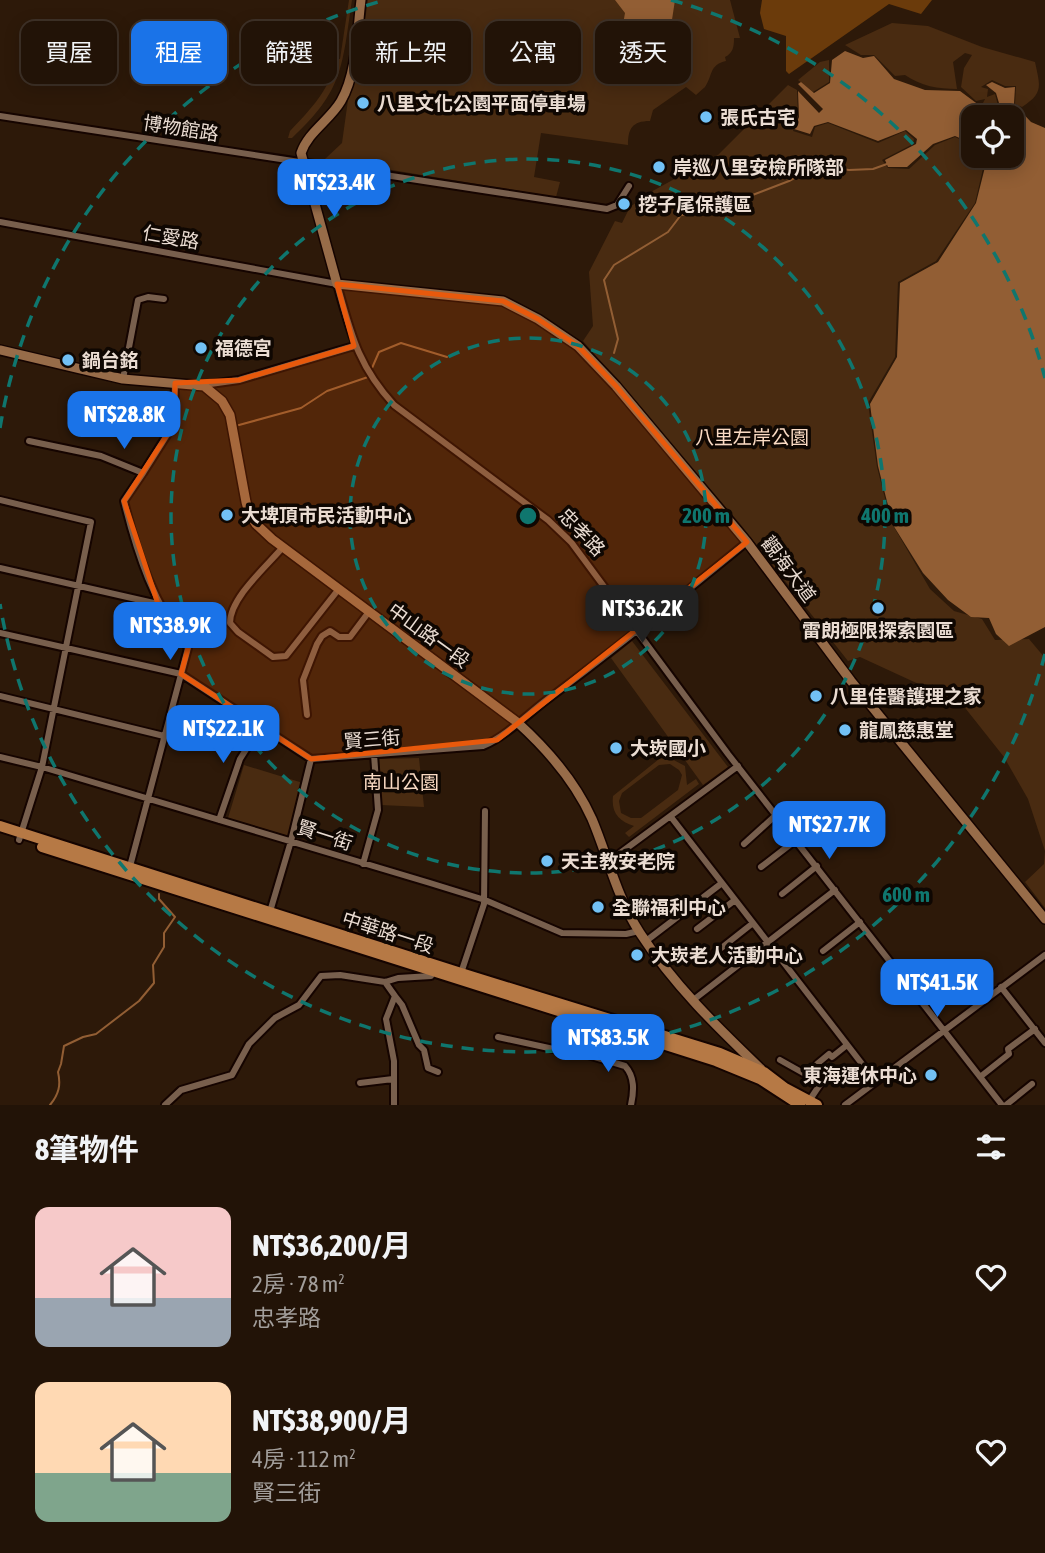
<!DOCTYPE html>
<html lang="zh-TW">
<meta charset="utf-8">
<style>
body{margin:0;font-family:"Asap Condensed","Noto Sans TC",sans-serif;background:#2e2015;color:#f1f3f6;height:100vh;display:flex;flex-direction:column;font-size:26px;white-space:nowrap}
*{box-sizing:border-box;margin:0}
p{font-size:23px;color:#a29e9b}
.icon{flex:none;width:38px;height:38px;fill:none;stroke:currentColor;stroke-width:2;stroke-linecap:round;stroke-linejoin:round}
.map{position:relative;height:1105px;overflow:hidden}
.details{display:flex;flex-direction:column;background:#221307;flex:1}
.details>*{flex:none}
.top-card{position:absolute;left:21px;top:21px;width:1004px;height:63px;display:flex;gap:14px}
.controls{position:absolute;left:961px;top:105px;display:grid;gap:14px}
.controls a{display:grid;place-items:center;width:63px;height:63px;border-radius:14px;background:#221307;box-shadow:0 4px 18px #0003,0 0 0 2px #3f3228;font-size:35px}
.price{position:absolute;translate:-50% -60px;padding:0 16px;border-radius:14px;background:#1a73e8;color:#fff;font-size:23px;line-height:46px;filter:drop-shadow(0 2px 4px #0008)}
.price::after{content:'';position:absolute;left:50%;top:42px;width:21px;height:16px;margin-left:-10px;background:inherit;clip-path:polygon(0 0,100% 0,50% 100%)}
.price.active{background:#222;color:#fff}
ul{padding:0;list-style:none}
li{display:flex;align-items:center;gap:21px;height:175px;padding:0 35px}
li span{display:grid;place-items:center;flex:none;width:196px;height:140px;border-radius:14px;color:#555}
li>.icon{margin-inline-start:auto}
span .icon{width:84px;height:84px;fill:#fffc;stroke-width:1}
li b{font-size:30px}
h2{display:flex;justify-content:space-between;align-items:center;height:84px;padding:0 35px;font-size:30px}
.tag{padding:0 24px;border-radius:14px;background:#221307;box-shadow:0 4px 18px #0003,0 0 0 2px #3f3228;font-size:24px;line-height:63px}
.tag.active{background:#1a73e8;color:#fff}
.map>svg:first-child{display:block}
</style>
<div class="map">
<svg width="1045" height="1105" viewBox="0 0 1045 1105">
<rect width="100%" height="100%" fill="#2d1909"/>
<path fill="#492b11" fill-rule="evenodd" d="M349,0H352C342,66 344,90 292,138H288L290,131C312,108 329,90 337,59H340Z
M368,0H730L740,38H734C734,47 733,53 725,57L726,61C709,65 713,75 705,87C702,90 699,92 696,95L686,87L653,110L650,121C632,121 628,129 628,145L541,133L534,177L560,182L556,197L325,159L342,143L348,100L357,74Z
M892,23L928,26L982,47L1035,62C1040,86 1044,93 1022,107L1015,104L1016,86H1005L992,80L981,87L988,89L987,97L995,94L1000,113L993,115L982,105L985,99L976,101L961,87L964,68L972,55L965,53L953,62L957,89C938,89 921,86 905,75L895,76L874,55H861L845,45Z
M829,60V82L813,92L798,80L820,62Z
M788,85L797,90L798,115L793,131L812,137L815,127L828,123L878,143L905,131L914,139L913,144L882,160L888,168L909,169L935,145L955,137L973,145V156H983L985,160L975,203L936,261L898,282L895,357L868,403L877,467L891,522L930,589L954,611L982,619L995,640L1029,639L1045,658V908L1025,882L1044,864L1045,851L1028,799L1004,757L962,704L860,657L848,661L741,525L583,341L593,326L589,272L615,221L622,223L630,207L649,193L718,155Z
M632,641L728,767L703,785L611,658Z
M668,757L685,766L687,785L696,779L699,784L629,837L625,833L634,826C619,821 611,813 613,796L659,759ZM670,764L679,770L682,775L678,790L641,818H631L621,813L619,801L622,793L659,765Z
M419,758L424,807L381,805L379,759Z
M244,765L303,783L288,836L228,818Z"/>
<path fill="#6b3b0b" d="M932,0L921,14L889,4L789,74L786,71V36L764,29L760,13L762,0Z"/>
<path fill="#925e34" d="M615,0H675L668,46L661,48L633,44L631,36L622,30L625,13Z
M845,51L863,58L874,56L894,79L925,90L960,91L995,117H973V144L955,136L933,144L907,167H888L885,160L916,144L917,139L906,130L878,141L828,122L814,126L810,134L794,129L799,117L798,91L819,113L823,109L798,84L801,82L814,93L830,83L832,60Z
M992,82L1005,88L1015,87L1014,104L1031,122L1045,128V627L1009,646L996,634L989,618L971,617L948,600L923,573L893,525L878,466L870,404L897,357L900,283L938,262L976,203L987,159L985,156H1012V117H998L1002,113L996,93L986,85Z"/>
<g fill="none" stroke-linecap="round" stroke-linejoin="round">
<path stroke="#925e34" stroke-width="2" d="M614,353L618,339L604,280L614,265L668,232L681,215L703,214L789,181L818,165L849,170L873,169L887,164
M372,368L379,352L401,343L447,357
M239,425L301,408L327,391L368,377
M50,1105C59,1094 61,1085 58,1072L61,1064L64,1046L83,1037L96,1034L139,1001L154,983L153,965L164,947V933L175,917L159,899V894"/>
<defs>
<path id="street" d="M0,116L607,209L617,205L629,186
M0,222L337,284C351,334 358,366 394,405L548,520L571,542L728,754L1002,1105
M123,379L138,300L148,297L164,299
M203,385L239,380L354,346
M29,441L101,456L143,473L174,424L175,383
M0,500L91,522L42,767L19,840
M283,547C266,567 230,598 230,623L238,632L273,657L286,656L338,590
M0,568L158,604
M0,633L181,674L311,759L483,746C505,737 528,714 548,699C616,649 681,596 747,542
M0,696L164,736
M307,715L303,680L317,644L322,636L330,631L339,637H350L368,613
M0,757L42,767L430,883L485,900L562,933L626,934L639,931
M671,817L876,1082
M219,820L240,759L261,726
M744,844L776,815
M608,862L738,766
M363,864L378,810L374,754
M761,867L796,840
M129,870L188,648C154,605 137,554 124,501L143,473
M782,894L817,866
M269,915L291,841L311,759
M697,929L735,900
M646,941L722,883
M823,951L860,922
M715,953L753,923
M461,973L484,904L485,811
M385,982L395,996L386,1019L394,1061V1105
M1001,987L1045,1043
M395,996L402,1005L419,1045L424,1050L428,1068L438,1072
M692,1001L835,890
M498,1037L572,1053L578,1052L587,1022
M578,1052L625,1066C635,1077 634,1091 631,1105
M780,1060L821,1083L809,1101
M817,1064L829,1054L832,1057L847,1045
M980,1077L1009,1054L1008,1049L1035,1029
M360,1083L393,1079
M165,1105L181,1090L232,1075L249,1044L275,1018L299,1005L321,976L340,975L385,982L398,978L431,976L434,970
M845,1105L1045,955
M1006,1105L1032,1084"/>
<path id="secondary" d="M361,0C357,32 357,73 341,101C330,120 308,132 301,153L337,284L503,301L538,319L578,346L616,386L747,542L851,681L1045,919
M0,350L123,379L204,386L222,401L230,415L246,502L249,513L256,524L272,539L517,722C548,750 575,781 592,819C608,857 617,898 640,933C673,984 717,1027 761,1069"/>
<path id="primary" d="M0,826L461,973L720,1053L764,1072L785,1088L817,1105
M42,847L716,1061L760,1079L800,1105"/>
</defs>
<use href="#street" stroke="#150400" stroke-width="10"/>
<use href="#secondary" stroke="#150400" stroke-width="12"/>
<use href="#primary" stroke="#150400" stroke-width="14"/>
<use href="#street" stroke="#785f4d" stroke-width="6"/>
<use href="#secondary" stroke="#976c49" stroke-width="9"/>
<use href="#primary" stroke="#b67945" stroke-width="10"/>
</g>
<path fill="#e8590c" fill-opacity="0.2" stroke="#e8590c" stroke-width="5" stroke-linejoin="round" d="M337,284L503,301L538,319L578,346L616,386L747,542L497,740L311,759L181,674L188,648L158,604L124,501L174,424L175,383L239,380L354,346Z"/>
<g fill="none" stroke="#0f766e" stroke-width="3.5" stroke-dasharray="12 9">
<circle cx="528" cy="516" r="178"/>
<circle cx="528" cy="516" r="357"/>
<path d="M1045 654A535 535 0 0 1 0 604M0 428A535 535 0 0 1 385 0M671 0A535 535 0 0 1 1045 378"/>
</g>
<g fill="#72c1f5" stroke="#0f0702" stroke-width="2.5">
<circle cx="363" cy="103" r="7"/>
<circle cx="706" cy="117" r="7"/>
<circle cx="659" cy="167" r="7"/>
<circle cx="624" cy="204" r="7"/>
<circle cx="201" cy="348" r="7"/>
<circle cx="68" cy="360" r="7"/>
<circle cx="227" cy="515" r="7"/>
<circle cx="878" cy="608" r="7"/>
<circle cx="816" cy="696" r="7"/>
<circle cx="845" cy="730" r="7"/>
<circle cx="616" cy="748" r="7"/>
<circle cx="547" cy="861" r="7"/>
<circle cx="598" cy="907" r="7"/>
<circle cx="637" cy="955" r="7"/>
<circle cx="931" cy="1075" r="7"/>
</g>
<g text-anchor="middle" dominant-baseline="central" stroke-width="7" stroke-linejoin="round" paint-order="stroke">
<g font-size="19" font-weight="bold" fill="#eadcd2" stroke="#0f0702" text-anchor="start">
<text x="377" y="103">八里文化公園平面停車場</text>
<text x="720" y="117">張氏古宅</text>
<text x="673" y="167">岸巡八里安檢所隊部</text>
<text x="638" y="204">挖子尾保護區</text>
<text x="215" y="348">福德宮</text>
<text x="82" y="360">鍋台銘</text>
<text x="241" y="515">大埤頂市民活動中心</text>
<text x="878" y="630" text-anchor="middle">雷朗極限探索園區</text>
<text x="830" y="696">八里佳醫護理之家</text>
<text x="859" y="730">龍鳳慈惠堂</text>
<text x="630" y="748">大崁國小</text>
<text x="561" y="861">天主教安老院</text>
<text x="612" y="907">全聯福利中心</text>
<text x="651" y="955">大崁老人活動中心</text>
<text x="917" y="1075" text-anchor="end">東海運休中心</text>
</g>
<g font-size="19" fill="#eadcd2" stroke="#0f0702">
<text transform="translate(181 128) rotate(9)">博物館路</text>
<text transform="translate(171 237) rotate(10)">仁愛路</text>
<text transform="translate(582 532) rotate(46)">忠孝路</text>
<text transform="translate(789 569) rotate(53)">觀海大道</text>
<text transform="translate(429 635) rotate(36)">中山路一段</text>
<text transform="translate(372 739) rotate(-5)">賢三街</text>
<text transform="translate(325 835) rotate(18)">賢一街</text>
<text transform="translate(388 932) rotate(18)">中華路一段</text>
</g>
<g font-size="19" fill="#fbdbc4" stroke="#0f0702">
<text x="752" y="437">八里左岸公園</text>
<text x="401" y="782">南山公園</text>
</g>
</g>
<circle cx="528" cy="516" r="10" fill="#0f766e" stroke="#0f0702" stroke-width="3.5"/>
<g font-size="21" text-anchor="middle" font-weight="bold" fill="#0f766e" stroke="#0f0702" stroke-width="7" stroke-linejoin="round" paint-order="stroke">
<text x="706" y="523">200 m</text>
<text x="885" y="523">400 m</text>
<text x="906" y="902">600 m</text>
</g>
</svg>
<div class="controls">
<a><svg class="icon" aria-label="locate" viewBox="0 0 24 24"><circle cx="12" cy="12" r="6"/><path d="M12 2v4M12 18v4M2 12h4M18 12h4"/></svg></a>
</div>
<b class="price" style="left:334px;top:219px">NT$23.4K</b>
<b class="price" style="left:124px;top:451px">NT$28.8K</b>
<b class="price active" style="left:642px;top:645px">NT$36.2K</b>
<b class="price" style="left:170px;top:662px">NT$38.9K</b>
<b class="price" style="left:223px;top:765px">NT$22.1K</b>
<b class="price" style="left:829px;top:861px">NT$27.7K</b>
<b class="price" style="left:937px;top:1019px">NT$41.5K</b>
<b class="price" style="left:608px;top:1074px">NT$83.5K</b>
<div class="top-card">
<a class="tag">買屋</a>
<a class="tag active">租屋</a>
<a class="tag">篩選</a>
<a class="tag">新上架</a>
<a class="tag">公寓</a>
<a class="tag">透天</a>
</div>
</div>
<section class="details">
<h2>8筆物件<svg class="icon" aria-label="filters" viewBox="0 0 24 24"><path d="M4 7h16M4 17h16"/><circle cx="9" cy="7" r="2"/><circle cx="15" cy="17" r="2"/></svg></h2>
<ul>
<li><span style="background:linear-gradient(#f6c9c9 65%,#9aa5b1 0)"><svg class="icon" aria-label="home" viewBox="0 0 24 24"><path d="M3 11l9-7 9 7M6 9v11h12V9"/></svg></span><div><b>NT$36,200/月</b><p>2房 · 78 m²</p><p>忠孝路</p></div><svg class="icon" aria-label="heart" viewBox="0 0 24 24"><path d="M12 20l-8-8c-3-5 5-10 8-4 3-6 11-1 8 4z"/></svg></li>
<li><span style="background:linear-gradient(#ffd9b3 65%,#7fa58c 0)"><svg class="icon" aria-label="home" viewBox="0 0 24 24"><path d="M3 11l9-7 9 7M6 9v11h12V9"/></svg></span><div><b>NT$38,900/月</b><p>4房 · 112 m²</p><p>賢三街</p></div><svg class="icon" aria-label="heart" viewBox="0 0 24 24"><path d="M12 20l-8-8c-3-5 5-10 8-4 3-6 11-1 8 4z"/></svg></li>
</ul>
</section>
